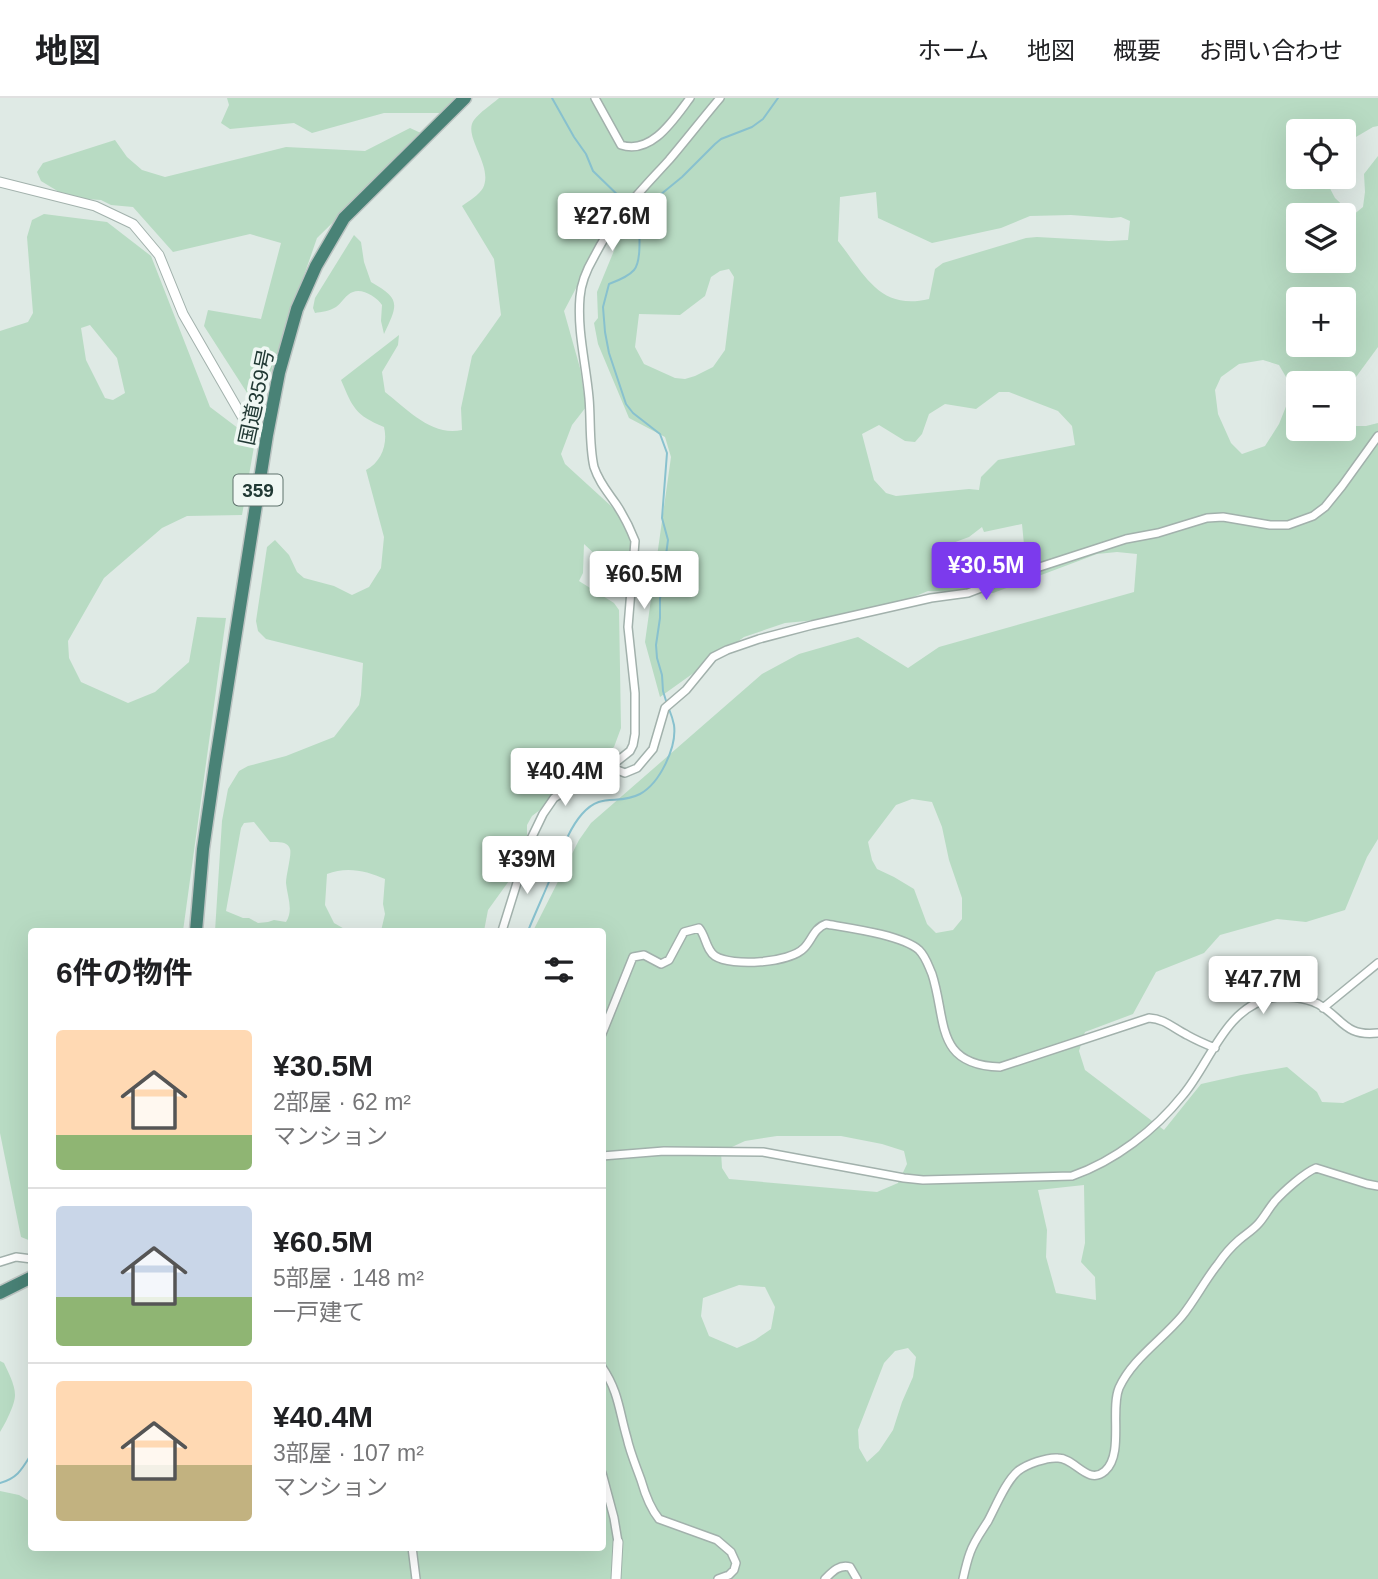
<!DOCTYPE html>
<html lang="ja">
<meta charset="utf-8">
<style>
body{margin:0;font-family:Helvetica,"Noto Sans JP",sans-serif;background:#f6f6f6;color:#202124;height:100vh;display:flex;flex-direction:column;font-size:26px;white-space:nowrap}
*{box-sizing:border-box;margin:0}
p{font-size:23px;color:#757577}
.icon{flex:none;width:38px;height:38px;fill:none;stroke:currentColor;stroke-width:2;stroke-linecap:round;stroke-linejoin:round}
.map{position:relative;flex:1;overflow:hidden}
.sheet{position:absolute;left:28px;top:830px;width:578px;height:623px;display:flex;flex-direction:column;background:#fff;border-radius:7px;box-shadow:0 7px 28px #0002}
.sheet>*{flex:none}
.controls{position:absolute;left:1286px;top:21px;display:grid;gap:14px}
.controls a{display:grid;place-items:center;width:70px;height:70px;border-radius:7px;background:#fff;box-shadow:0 7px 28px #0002;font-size:35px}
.price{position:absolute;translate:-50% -60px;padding:0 16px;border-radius:7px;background:#fff;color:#222;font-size:23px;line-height:46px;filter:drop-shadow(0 2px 4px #0008)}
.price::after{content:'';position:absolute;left:50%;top:42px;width:21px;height:16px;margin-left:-10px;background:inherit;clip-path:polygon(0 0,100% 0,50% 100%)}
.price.selected{background:#7c3aed;color:#fff}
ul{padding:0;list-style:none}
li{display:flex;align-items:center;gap:21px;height:175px;padding:0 28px}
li+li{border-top:2px solid #e0e0e0}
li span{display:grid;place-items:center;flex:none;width:196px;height:140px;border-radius:7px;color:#555}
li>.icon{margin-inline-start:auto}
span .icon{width:84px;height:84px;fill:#fffc;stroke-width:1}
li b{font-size:30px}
h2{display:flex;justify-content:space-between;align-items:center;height:84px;padding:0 28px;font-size:30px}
header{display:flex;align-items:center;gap:42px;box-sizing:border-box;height:98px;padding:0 35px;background:#fff;border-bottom:2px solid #e0e0e0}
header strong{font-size:33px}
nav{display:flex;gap:38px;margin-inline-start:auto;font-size:24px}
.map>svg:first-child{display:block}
</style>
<header>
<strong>地図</strong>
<nav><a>ホーム</a><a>地図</a><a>概要</a><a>お問い合わせ</a></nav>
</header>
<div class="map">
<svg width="1378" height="1481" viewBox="0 0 1378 1481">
<rect width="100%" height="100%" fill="#dfeae5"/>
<path fill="#b8dbc3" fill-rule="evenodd" d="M227,0H462L443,15H384L312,35L294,25L230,31L221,25L229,7Z
M499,0H1378V28L1373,29L1344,46V33H1298V79H1324L1335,100L1353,117L1363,109L1365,94L1364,76L1378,58V249L1353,283L1346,309L1354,328H1366L1378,325V741L1367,759L1345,812L1306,824L1277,821L1220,837L1204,855L1156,874L1133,916L1085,934L1079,953L1085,972L1164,1032L1201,986L1241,977L1287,969L1317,994L1322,1004L1343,1005L1378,990V1481H0V1393L19,1397L31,1404L32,1449H602V833H533L579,742L591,725L762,576L799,556L858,539L908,570L939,549L1134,494L1137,456L1117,454L1097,456L993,495L928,493L870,517L785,525L744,539L660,599L645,544L671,359L665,339L629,320L598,246L594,225L598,220L597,194L634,104L624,99L564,213L580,270L586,309L572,327L561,356L565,366L622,418L633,435L625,476L615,475L584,446L583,475L579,483L614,505L619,512L621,630L614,649L572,680L557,699L532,718L527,727V758L488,812L484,833H381L385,816L383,806L385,781C367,773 347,768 327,776L325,807L334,825L348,833H215L222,723L228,691L239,673L248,668L286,658L334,639L359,607L361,597L363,565L266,541L258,533L256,523L267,449L275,442L289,457L297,474L304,480L334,488L352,497L369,489L381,470L384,439L366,372C382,364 388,345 384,329C355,317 353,310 341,282L399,237L398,247L382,274L385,294C407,311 432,339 462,332L461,310L472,258L501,217L494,161L462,108C469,103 479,97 483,90C494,68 462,38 474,22C480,14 491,7 499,0ZM876,94L878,120L932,145L1001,130L1030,118L1071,117L1112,120L1121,119L1130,123L1128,142L1109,143L1037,139L1026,140L943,165L935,171L929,201C880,213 865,177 838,143L840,99ZM1298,117H1344V163H1298ZM729,171L734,179L725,252L713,269L695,278L685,281L675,280L644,266L635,249L639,216L680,217L705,198L711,179L720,173ZM1298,201H1344V247H1298ZM1263,262L1279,267L1293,291L1279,326L1265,348L1242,356L1231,345L1218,316L1215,292L1221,279L1239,266ZM1298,285H1344V331H1298ZM999,294H1009L1058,313L1072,328L1075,347L998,362L981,379L979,392L969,391L896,398L886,395L874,382L862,336L879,327L905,343L915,344L922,336L929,316L945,306L976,311ZM1022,426L1025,457L1020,466L967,469L956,466L951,457L950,446L969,439L982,429L984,434ZM912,701L932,704L942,729L949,762L962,800V821L953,832L936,835L927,826L914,791L894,779L877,771L872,762L868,744L896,707ZM254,724L270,744C277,744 288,743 290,751C292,756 286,777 286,785C287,798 294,812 286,824L274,822L268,824L258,825L249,820H243L226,813L241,730L244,725ZM777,1038H841L882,1046L904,1053L907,1066L898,1085L877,1094L729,1081L722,1070L721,1054L745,1043ZM1084,1087L1085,1145L1081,1164L1095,1179L1096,1202L1056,1195L1046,1159L1047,1132L1038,1092ZM739,1187L765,1189L775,1209L771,1231L755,1242L737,1250L709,1238L701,1218L703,1200ZM908,1250L916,1259L913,1279L902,1304L893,1332L879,1353L867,1364L859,1350L858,1332L884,1265L895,1253Z
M410,30L423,36L317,140L273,267L260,315L204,228L208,212L261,221L281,145L250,136L173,154L133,109L111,107L101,102L69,100L41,83L37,74L43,65L115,42L127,59L142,72L165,79L286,49L365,53Z
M44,116L107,124L151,158L210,309L255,343L242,417L187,418L162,430L104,480L68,543L69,560L81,584L128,605L155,594L189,564L197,519L226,520L183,833H32L31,1143L21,1139L0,1035V233L28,224L33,215L27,139L32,122ZM90,227L117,260L125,295L113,302L105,300L86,262L81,230Z
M354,137L361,144L364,164L371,184C401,201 398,206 384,236L381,223L382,207C377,199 362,190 353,194C346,196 342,205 336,209C330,213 321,214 315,215L313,210L315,200Z
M0,1263L4,1265C8,1274 15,1286 15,1297C15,1307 5,1326 0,1334Z"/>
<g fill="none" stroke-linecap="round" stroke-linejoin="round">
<path stroke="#88c1ce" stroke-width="2" d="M552,0L574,39L586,56L593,73L626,105
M629,109L638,121
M667,606L663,593L662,577L657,560L656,547L660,520V501L668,442L662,420L667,355L660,336L633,315L626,306L609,255L605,234L603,209L609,186C617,183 628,179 634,172C642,163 639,134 639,122L640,118L649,106L682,79L715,46L721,41L752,29L763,21L778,0
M528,833C536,813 545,794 553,774C561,755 568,732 582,716C602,693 617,708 640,696C660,685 677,649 674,627C673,622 671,616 669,611
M0,1385C18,1380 22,1371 32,1355"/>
<defs>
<path id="minor" d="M595,0L621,47C652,57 674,21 690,0
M607,668L625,675L637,670L653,651L665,610L686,592L713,559L727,552L759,541L812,527L931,500L968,495L1018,476L1126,441L1158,435L1207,420L1223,419L1270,427H1288L1313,418L1325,409L1342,388L1378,338
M502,833L530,743L543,716L554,700L588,677L615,665L630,653L633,647L635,636V595L628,529L635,443C630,430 624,418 616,406C607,393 599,384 594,369C589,347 591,322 589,300C586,266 577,233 580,199C581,185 587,171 594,159C615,118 639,95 669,62C686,42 703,20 720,0
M1323,910L1378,865
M602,936L633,859L644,857L661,866L669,862L684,834L699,830C706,838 706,852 715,858C732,869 790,865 804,850C812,842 814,830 826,826C849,830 902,837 919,852C926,859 928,867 932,876C947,922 934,967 1000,969L1149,920C1165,921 1173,930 1187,937C1196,942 1205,946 1215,950
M602,1058L664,1053L763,1054L904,1080L923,1082L1072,1078C1115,1063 1155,1032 1183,997C1210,965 1225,910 1271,900C1284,897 1306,900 1318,906C1343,920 1344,939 1378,935
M0,1164L16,1159L32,1161
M602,1269C619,1294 619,1313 627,1340C630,1354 636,1368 641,1382C645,1396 650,1410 659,1421L717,1442L731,1454L736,1465L734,1472L729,1477L718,1481
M602,1375L614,1420L618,1444
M412,1449L416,1481
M825,1481C832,1474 839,1466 850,1469L857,1481
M963,1481C965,1472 967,1463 970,1455C974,1443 981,1434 988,1423C996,1408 1006,1383 1018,1373C1027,1366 1047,1359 1058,1360C1075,1360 1088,1388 1105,1373C1124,1356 1110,1312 1119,1290C1132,1261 1162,1242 1182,1218C1195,1202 1205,1182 1218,1166C1224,1157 1231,1149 1239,1142C1246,1136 1253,1132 1259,1125C1265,1118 1269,1110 1275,1103C1284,1093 1304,1075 1316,1070L1367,1086L1378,1088"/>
<path id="tertiary" d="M0,84L95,108L133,126L159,157L183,216L244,322L251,331L267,337
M616,1481L618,1444"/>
<path id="trunk" d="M196,833L203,751L215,668L267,337L279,275L297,211L316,168L344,120L465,0
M0,1195L32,1179"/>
</defs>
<use href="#minor" stroke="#a2b1ac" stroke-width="10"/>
<use href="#tertiary" stroke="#a2b1ac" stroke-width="11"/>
<use href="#trunk" stroke="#bcc4c2" stroke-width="15"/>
<use href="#minor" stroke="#fff" stroke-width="7"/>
<use href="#tertiary" stroke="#fff" stroke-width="9"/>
<use href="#trunk" stroke="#498276" stroke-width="12"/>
</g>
<g text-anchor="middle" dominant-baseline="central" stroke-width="7" stroke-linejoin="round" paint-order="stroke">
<rect fill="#eff7f3" stroke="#5f726d" stroke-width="2" x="233.5" y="376.5" width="49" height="31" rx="5"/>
<g font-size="19" font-weight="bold" fill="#213934">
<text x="258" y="392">359</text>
</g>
<g font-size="21" fill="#213934" stroke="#eff7f3">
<text transform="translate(256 299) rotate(-78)">国道359号</text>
</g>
</g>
</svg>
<div class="controls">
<a><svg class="icon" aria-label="locate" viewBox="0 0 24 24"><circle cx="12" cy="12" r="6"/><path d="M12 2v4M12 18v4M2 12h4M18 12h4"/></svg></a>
<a><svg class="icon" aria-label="layers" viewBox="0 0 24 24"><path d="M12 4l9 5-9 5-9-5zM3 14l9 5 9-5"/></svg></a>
<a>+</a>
<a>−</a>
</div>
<b class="price" style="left:612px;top:155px">¥27.6M</b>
<b class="price selected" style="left:986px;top:504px">¥30.5M</b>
<b class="price" style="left:644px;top:513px">¥60.5M</b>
<b class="price" style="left:565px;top:710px">¥40.4M</b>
<b class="price" style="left:527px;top:798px">¥39M</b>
<b class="price" style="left:1263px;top:918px">¥47.7M</b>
<section class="sheet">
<h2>6件の物件<svg class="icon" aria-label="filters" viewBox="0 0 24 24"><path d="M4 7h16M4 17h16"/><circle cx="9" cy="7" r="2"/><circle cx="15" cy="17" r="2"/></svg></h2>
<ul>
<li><span style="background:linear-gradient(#ffd9b3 75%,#8fb573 0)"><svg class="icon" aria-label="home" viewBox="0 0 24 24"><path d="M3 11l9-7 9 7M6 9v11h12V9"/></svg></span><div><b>¥30.5M</b><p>2部屋 · 62 m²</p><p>マンション</p></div></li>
<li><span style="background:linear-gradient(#c9d6e8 65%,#8fb573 0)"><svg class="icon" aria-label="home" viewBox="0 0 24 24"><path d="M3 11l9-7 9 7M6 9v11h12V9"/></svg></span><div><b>¥60.5M</b><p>5部屋 · 148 m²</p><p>一戸建て</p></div></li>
<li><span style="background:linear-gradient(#ffd9b3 60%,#c2b280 0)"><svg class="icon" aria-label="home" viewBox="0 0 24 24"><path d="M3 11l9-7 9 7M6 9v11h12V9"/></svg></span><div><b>¥40.4M</b><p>3部屋 · 107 m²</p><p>マンション</p></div></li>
</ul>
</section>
</div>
